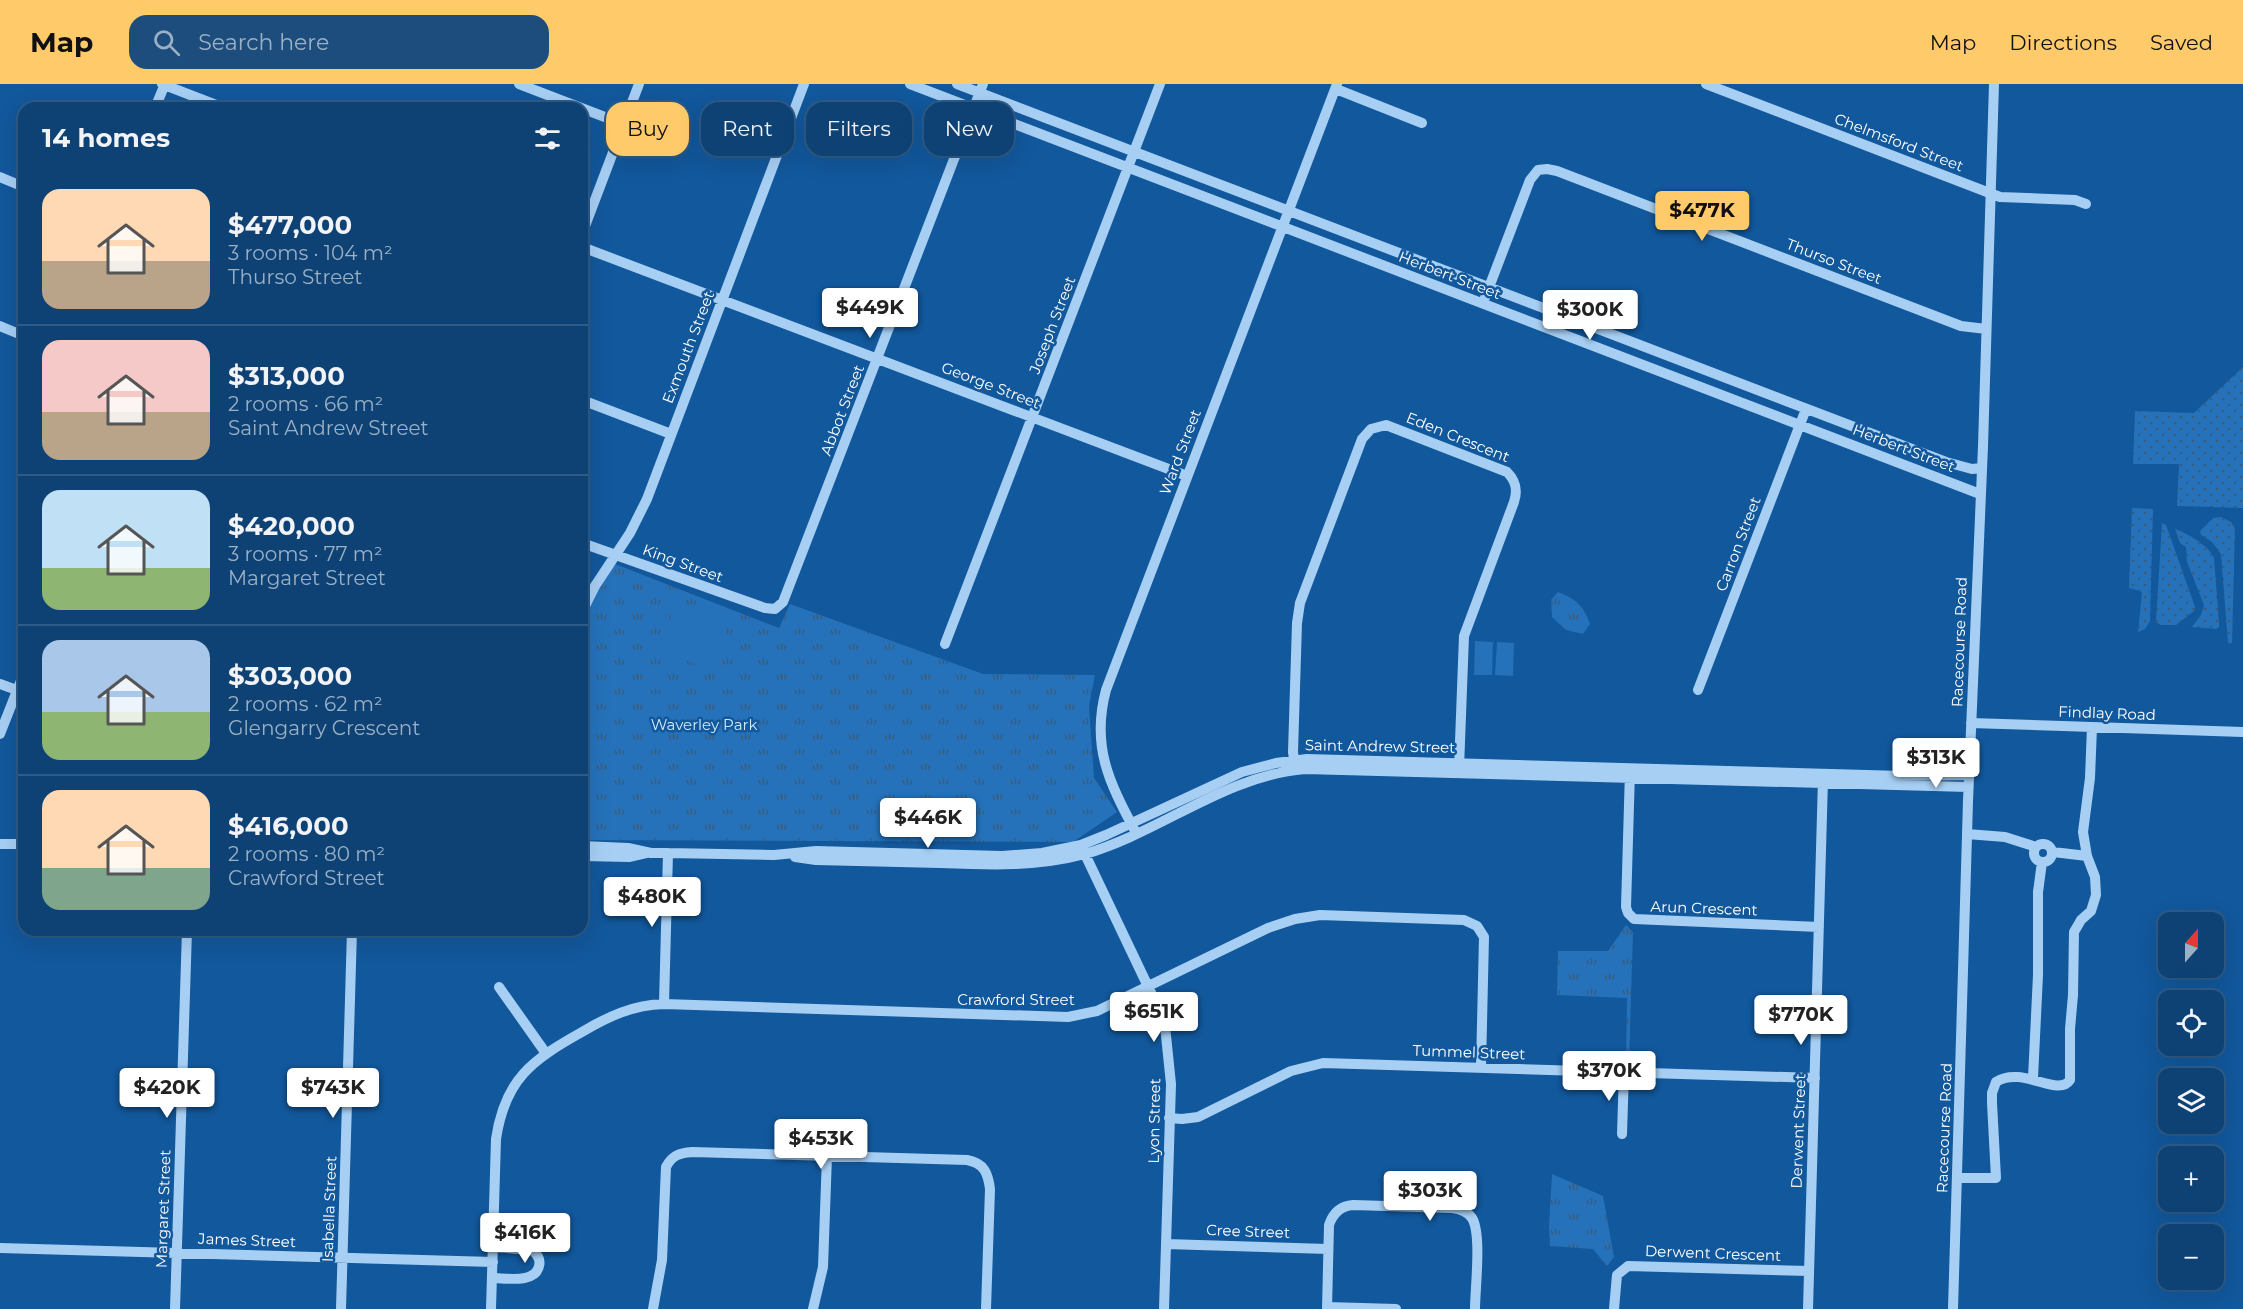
<!DOCTYPE html>
<meta charset="utf-8">
<style>
body{margin:0;font-family:Montserrat,sans-serif;background:#1c4d7d;color:#f1f3f6;height:100vh;display:flex;flex-direction:column;font-size:22px;white-space:nowrap}
*{box-sizing:border-box;margin:0}
p{font-size:20px;color:#9bb0c5}
.icon{flex:none;width:33px;height:33px;fill:none;stroke:currentColor;stroke-width:2;stroke-linecap:round;stroke-linejoin:round}
.map{position:relative;flex:1;overflow:hidden}
.sheet{position:absolute;left:18px;top:18px;width:570px;height:834px;display:flex;flex-direction:column;background:#0e4275;border-radius:18px;box-shadow:0 6px 24px #0002,0 0 0 2px #2e5b87}
.sheet>*{flex:none}
.hud{position:absolute;left:606px;top:18px;width:570px;height:54px;display:flex;gap:12px}
.needle{width:39px;rotate:21deg}
.controls{position:absolute;left:2158px;top:828px;display:grid;gap:12px}
.controls a{display:grid;place-items:center;width:66px;height:66px;border-radius:12px;background:#0e4275;box-shadow:0 6px 24px #0002,0 0 0 2px #2e5b87;font-size:30px}
.price{position:absolute;translate:-50% -51px;padding:0 14px;border-radius:6px;background:#fff;color:#222;font-size:20px;line-height:39px;filter:drop-shadow(0 2px 3px #0008)}
.price::after{content:'';position:absolute;left:50%;top:36px;width:18px;height:14px;margin-left:-9px;background:inherit;clip-path:polygon(0 0,100% 0,50% 100%)}
.price.selected{background:#ffca6a;color:#111}
ul{padding:0;list-style:none}
li{display:flex;align-items:center;gap:18px;height:150px;padding:0 24px}
li+li{border-top:2px solid #2e5b87}
li span{display:grid;place-items:center;flex:none;width:168px;height:120px;border-radius:18px;color:#555}
li>.icon{margin-inline-start:auto}
span .icon{width:72px;height:72px;fill:#fffc;stroke-width:1}
li b{font-size:26px}
h2{display:flex;justify-content:space-between;align-items:center;height:72px;padding:0 24px;font-size:26px}
.tag{padding:0 21px;border-radius:18px;background:#0e4275;box-shadow:0 6px 24px #0002,0 0 0 2px #2e5b87;font-size:21px;line-height:54px}
.tag.selected{background:#ffca6a;color:#111}
header{display:flex;align-items:center;gap:36px;box-sizing:border-box;height:84px;padding:0 30px;background:#ffca6a;color:#111}
header strong{font-size:28px}
nav{display:flex;gap:33px;margin-inline-start:auto;font-size:21px}
.search{width:420px;height:54px;background:#1c4d7d;display:flex;align-items:center;gap:15px;box-sizing:border-box;padding:0 21px;border-radius:18px;color:#9bb0c5;font-size:22px}
.map>svg:first-child{display:block}
</style>
<header>
<strong>Map</strong>
<div class="search"><svg class="icon" aria-label="search" viewBox="0 0 24 24"><circle cx="10" cy="10" r="6"/><path d="M15 15l6 6"/></svg>Search here</div>
<nav><a>Map</a><a>Directions</a><a>Saved</a></nav>
</header>
<div class="map">
<svg width="2243" height="1225" viewBox="0 0 2243 1225">
<defs>
<pattern id="grass-dots" width="8" height="8" patternUnits="userSpaceOnUse" patternTransform="scale(1.5)"><rect width="8" height="8" fill="#2572ba"/><path d="M2 2h.1M6 6h.1" fill="none" stroke="#3a5d7e" stroke-width="1.8" stroke-linecap="round"/></pattern>
<pattern id="park-tufts" width="24" height="20" patternUnits="userSpaceOnUse" patternTransform="scale(1.5)"><rect width="24" height="20" fill="#2572ba"/><path d="M3 7l-1-3M5 7V3M7 7l1-3M15 17l-1-3M17 17v-4M19 17l1-3" fill="none" stroke="#3a5d7e"/></pattern>
</defs>
<rect width="100%" height="100%" fill="#12589c"/>
<path fill="url(#grass-dots)" d="M2243,283V424L2177,422L2179,380H2133L2135,327L2194,329Z
M2132,424L2153,425L2150,537L2145,545L2138,548L2142,509L2140,507L2129,504Z
M2221,433L2231,438L2235,445L2232,559H2228L2221,470L2212,458L2201,451L2200,447L2213,434Z
M2162,439L2166,441L2195,523L2194,527L2176,541H2161L2156,538Z
M2175,445C2187,449 2208,461 2214,474L2219,539V543L2216,545L2192,543L2201,531L2204,521L2187,478L2186,463L2180,459Z"/>
<path fill="url(#park-tufts)" d="M607,477L779,544L790,520L983,590L1095,591L1089,622L1094,694L1117,728L1073,758L582,756V539Z
M1558,508C1576,515 1584,522 1590,540L1583,550L1566,546L1552,533L1551,516Z
M1626,841L1633,848L1629,977H1626L1627,914L1557,911L1558,867H1608Z
M1552,1090L1603,1112L1614,1173L1607,1182L1593,1165L1550,1162L1549,1142Z"/>
<path fill="#2572ba" d="M677,517L730,536L711,586L659,566Z
M1475,557L1493,558L1492,591H1474Z
M1497,558L1514,559L1513,592L1495,591Z"/>
<g fill="none" stroke-linecap="round" stroke-linejoin="round">
<path stroke="#a7cff4" stroke-width="10" d="M162,0L224,24
M519,0L623,40
M910,0L1980,410
M957,0L1946,378L1972,385L1982,384
M1706,0L2000,113L2075,116L2086,120
M1336,5L1422,39
M155,24L165,0
M0,93L24,103
M582,150L639,0
M582,163L1187,392
M1483,219L1530,96L1538,86L1547,85L1557,87L1961,242L1986,245
M0,242L24,252
M582,316L671,350
M582,459L765,524L775,525L783,518L983,0
M582,528L595,502L630,449L647,415L804,0
M945,560L1160,0
M0,600L22,608
M1698,606L1806,325
M1971,639L2243,648
M0,650L24,589
M1295,682L1293,668L1297,539L1300,519L1362,355L1371,345L1386,341L1507,388C1516,397 1518,406 1514,418L1464,552L1459,684
M1630,687L1626,823L1628,829L1634,835L1819,843
M1135,747C1109,698 1091,662 1106,606L1337,0
M1967,750L2005,753L2036,763
M2034 769a9 9 0 1 1 18 0a9 9 0 1 1-18 0Z
M0,760H24
M582,762L628,764L651,769H668L774,771L816,767L1002,772L1042,769L1081,761L1106,751L1242,688L1276,679L1307,675L1902,692L1969,691
M1082,764L1154,915L1165,942L1171,1000L1164,1225
M2053,768L2087,772
M582,772L630,773L647,769
M795,773L816,776C857,777 898,778 940,779C989,781 1037,783 1085,770C1161,748 1224,692 1305,685L1968,703
M499,903L545,968
M664,920L668,769
M2033,994L2038,891V808L2042,778
M1169,1034L1182,1035L1198,1033L1291,987L1323,979L1815,994
M1622,1050L1624,987
M1957,1094H1996L1992,1019V1009L1996,998C2022,981 2058,1014 2070,996V945L2073,911L2074,848L2081,836L2091,827L2096,811L2095,793L2087,772L2083,748L2090,694L2092,643
M1166,1160L1328,1165
M0,1164L493,1178
M492,1194C506,1194 535,1200 539,1182C541,1175 537,1170 532,1166L493,1163
M1327,1223L1396,1225
M175,1225L187,846
M341,1225L352,846
M491,1225L496,1055C505,995 532,976 582,948C609,932 633,921 664,920L1068,933L1097,927L1268,844L1295,835L1320,831L1464,836L1477,842L1484,853L1481,983
M653,1225L662,1176L666,1083C672,1071 680,1069 692,1068L967,1076C984,1079 988,1089 990,1105L986,1225
M813,1225L823,1183L827,1072
M1327,1225L1329,1141C1333,1129 1340,1122 1353,1121L1452,1124C1460,1125 1467,1127 1472,1134C1482,1150 1475,1205 1475,1225
M1614,1225L1617,1191L1628,1182L1809,1187
M1808,1225L1823,695
M1953,1225L1968,717L1983,362L1994,0"/>
</g>
<g text-anchor="middle" dominant-baseline="central" stroke-width="5" stroke-linejoin="round" paint-order="stroke">
<g font-size="15" fill="#fff" stroke="#12589c">
<text transform="translate(1899 58) rotate(21)">Chelmsford Street</text>
<text transform="translate(1834 177) rotate(21)">Thurso Street</text>
<text transform="translate(1450 191) rotate(21)">Herbert Street</text>
<text transform="translate(1052 241) rotate(-69)">Joseph Street</text>
<text transform="translate(688 263) rotate(-69)">Exmouth Street</text>
<text transform="translate(991 301) rotate(21)">George Street</text>
<text transform="translate(842 326) rotate(-69)">Abbot Street</text>
<text transform="translate(1458 353) rotate(22)">Eden Crescent</text>
<text transform="translate(1904 364) rotate(21)">Herbert Street</text>
<text transform="translate(1180 368) rotate(-69)">Ward Street</text>
<text transform="translate(1738 460) rotate(-69)">Carron Street</text>
<text transform="translate(683 479) rotate(20)">King Street</text>
<text transform="translate(1959 558) rotate(-88)">Racecourse Road</text>
<text transform="translate(2107 629) rotate(2)">Findlay Road</text>
<text transform="translate(1380 662) rotate(1)">Saint Andrew Street</text>
<text transform="translate(1704 824) rotate(2)">Arun Crescent</text>
<text x="1016" y="915">Crawford Street</text>
<text transform="translate(1469 968) rotate(2)">Tummel Street</text>
<text transform="translate(1154 1037) rotate(-89)">Lyon Street</text>
<text transform="translate(1944 1044) rotate(-88)">Racecourse Road</text>
<text transform="translate(1798 1047) rotate(-88)">Derwent Street</text>
<text transform="translate(163 1125) rotate(-88)">Margaret Street</text>
<text transform="translate(329 1125) rotate(-88)">Isabella Street</text>
<text transform="translate(1248 1147) rotate(2)">Cree Street</text>
<text transform="translate(247 1156) rotate(2)">James Street</text>
<text transform="translate(1713 1169) rotate(2)">Derwent Crescent</text>
</g>
<g font-size="15" fill="#d0e8fd" stroke="#12589c">
<text x="704" y="640">Waverley Park</text>
</g>
</g>
</svg>
<div class="controls">
<a><svg class="needle" viewBox="-14 -14 28 28"><path d="M0-13l5 13h-10z" fill="#e53935"/><path d="M0 13l5-13h-10z" fill="#9bb0c5"/></svg></a>
<a><svg class="icon" aria-label="locate" viewBox="0 0 24 24"><circle cx="12" cy="12" r="6"/><path d="M12 2v4M12 18v4M2 12h4M18 12h4"/></svg></a>
<a><svg class="icon" aria-label="layers" viewBox="0 0 24 24"><path d="M12 4l9 5-9 5-9-5zM3 14l9 5 9-5"/></svg></a>
<a>+</a>
<a>−</a>
</div>
<b class="price selected" style="left:1702px;top:158px">$477K</b>
<b class="price" style="left:870px;top:255px">$449K</b>
<b class="price" style="left:1590px;top:257px">$300K</b>
<b class="price" style="left:1936px;top:705px">$313K</b>
<b class="price" style="left:928px;top:765px">$446K</b>
<b class="price" style="left:652px;top:844px">$480K</b>
<b class="price" style="left:1154px;top:959px">$651K</b>
<b class="price" style="left:1801px;top:962px">$770K</b>
<b class="price" style="left:1609px;top:1018px">$370K</b>
<b class="price" style="left:167px;top:1035px">$420K</b>
<b class="price" style="left:333px;top:1035px">$743K</b>
<b class="price" style="left:821px;top:1086px">$453K</b>
<b class="price" style="left:1430px;top:1138px">$303K</b>
<b class="price" style="left:525px;top:1180px">$416K</b>
<div class="hud">
<a class="tag selected">Buy</a>
<a class="tag">Rent</a>
<a class="tag">Filters</a>
<a class="tag">New</a>
</div>
<section class="sheet">
<h2>14 homes<svg class="icon" aria-label="filters" viewBox="0 0 24 24"><path d="M4 7h16M4 17h16"/><circle cx="9" cy="7" r="2"/><circle cx="15" cy="17" r="2"/></svg></h2>
<ul>
<li><span style="background:linear-gradient(#ffd9b3 60%,#b9a48a 0)"><svg class="icon" aria-label="home" viewBox="0 0 24 24"><path d="M3 11l9-7 9 7M6 9v11h12V9"/></svg></span><div><b>$477,000</b><p>3 rooms · 104 m²</p><p>Thurso Street</p></div></li>
<li><span style="background:linear-gradient(#f6c9c9 60%,#b9a48a 0)"><svg class="icon" aria-label="home" viewBox="0 0 24 24"><path d="M3 11l9-7 9 7M6 9v11h12V9"/></svg></span><div><b>$313,000</b><p>2 rooms · 66 m²</p><p>Saint Andrew Street</p></div></li>
<li><span style="background:linear-gradient(#bfe0f5 65%,#8fb573 0)"><svg class="icon" aria-label="home" viewBox="0 0 24 24"><path d="M3 11l9-7 9 7M6 9v11h12V9"/></svg></span><div><b>$420,000</b><p>3 rooms · 77 m²</p><p>Margaret Street</p></div></li>
<li><span style="background:linear-gradient(#a9c7e8 60%,#8fb573 0)"><svg class="icon" aria-label="home" viewBox="0 0 24 24"><path d="M3 11l9-7 9 7M6 9v11h12V9"/></svg></span><div><b>$303,000</b><p>2 rooms · 62 m²</p><p>Glengarry Crescent</p></div></li>
<li><span style="background:linear-gradient(#ffd9b3 65%,#7fa58c 0)"><svg class="icon" aria-label="home" viewBox="0 0 24 24"><path d="M3 11l9-7 9 7M6 9v11h12V9"/></svg></span><div><b>$416,000</b><p>2 rooms · 80 m²</p><p>Crawford Street</p></div></li>
</ul>
</section>
</div>
